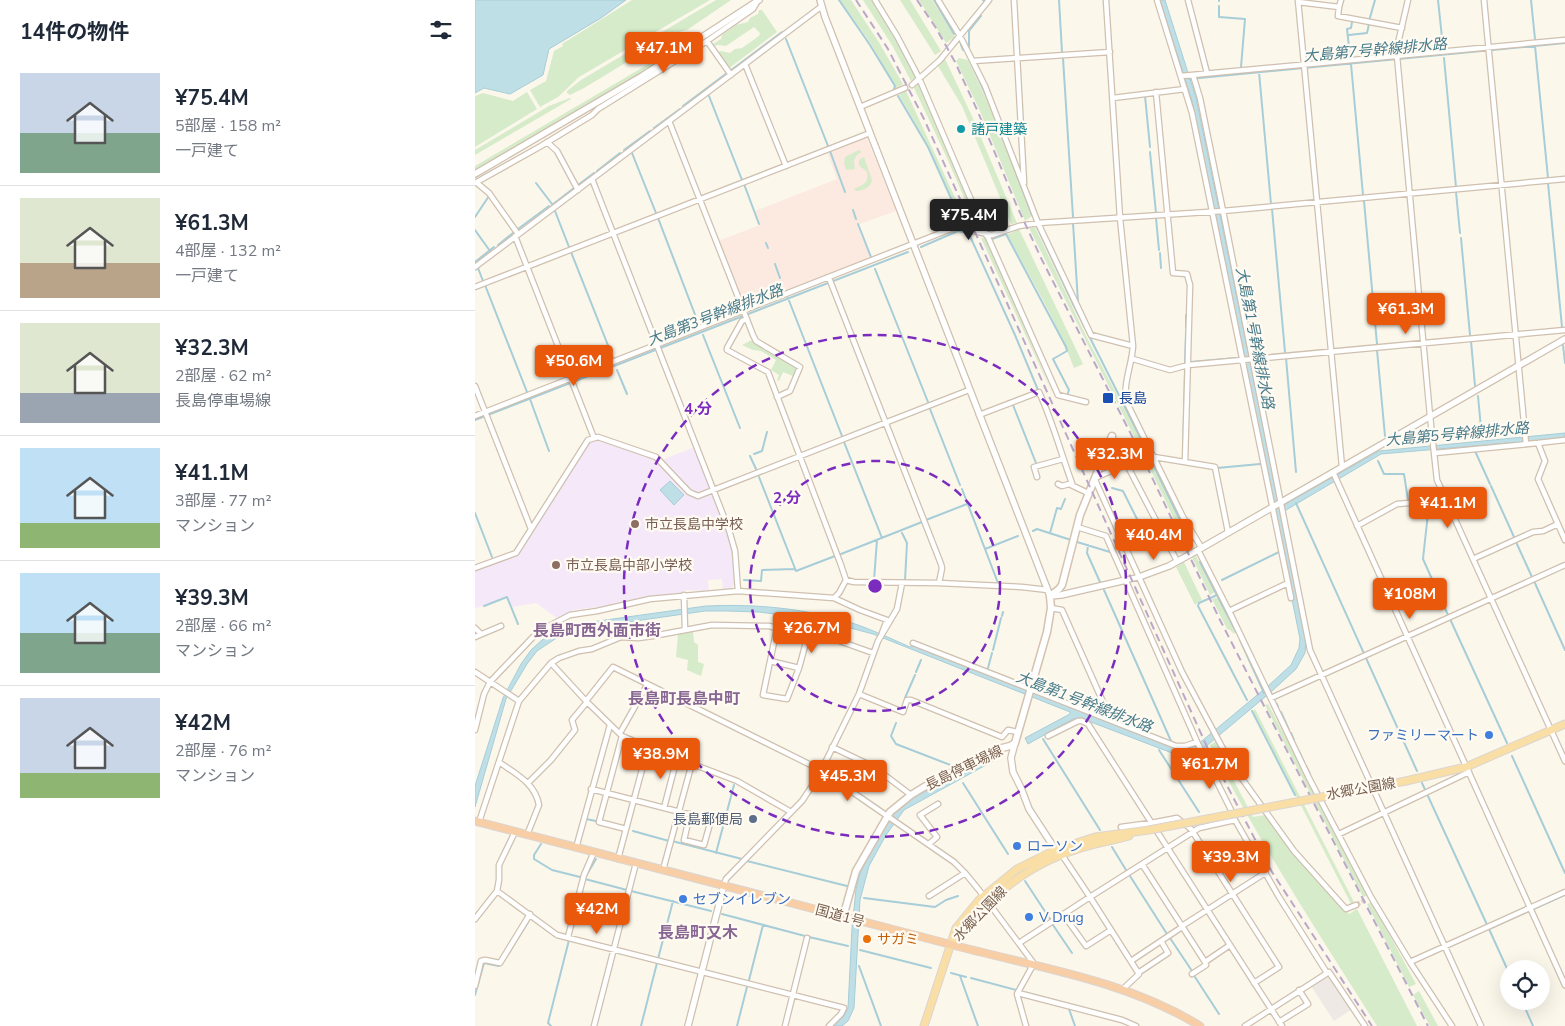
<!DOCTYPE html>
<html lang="ja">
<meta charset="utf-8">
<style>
body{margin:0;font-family:"Nunito Sans","Noto Sans JP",sans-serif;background:#f2f2f3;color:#1f2937;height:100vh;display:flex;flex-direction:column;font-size:19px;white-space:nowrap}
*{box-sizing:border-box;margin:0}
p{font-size:16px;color:#747a83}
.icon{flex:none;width:28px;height:28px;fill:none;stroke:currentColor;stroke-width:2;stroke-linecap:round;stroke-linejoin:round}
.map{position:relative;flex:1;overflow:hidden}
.drawer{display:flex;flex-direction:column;background:#fff;width:475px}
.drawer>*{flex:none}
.controls{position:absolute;left:1025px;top:960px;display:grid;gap:10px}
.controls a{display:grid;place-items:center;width:50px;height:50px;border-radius:50%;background:#fff;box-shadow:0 5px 20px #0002;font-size:25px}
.price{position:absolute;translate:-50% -42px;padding:0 11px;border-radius:5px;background:#ea580c;color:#fff;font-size:16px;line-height:32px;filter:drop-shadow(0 1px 2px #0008)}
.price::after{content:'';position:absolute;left:50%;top:30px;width:15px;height:11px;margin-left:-8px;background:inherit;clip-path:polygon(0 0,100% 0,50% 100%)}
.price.current{background:#222;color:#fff}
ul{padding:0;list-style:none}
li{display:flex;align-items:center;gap:15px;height:125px;padding:0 20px}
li+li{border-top:1px solid #e0e1e3}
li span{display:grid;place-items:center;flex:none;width:140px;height:100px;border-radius:0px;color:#555}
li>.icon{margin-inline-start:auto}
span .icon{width:60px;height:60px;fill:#fffc;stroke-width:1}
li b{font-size:21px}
h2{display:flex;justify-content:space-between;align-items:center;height:60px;padding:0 20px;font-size:21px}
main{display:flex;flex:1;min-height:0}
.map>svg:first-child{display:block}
</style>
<main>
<section class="drawer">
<h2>14件の物件<svg class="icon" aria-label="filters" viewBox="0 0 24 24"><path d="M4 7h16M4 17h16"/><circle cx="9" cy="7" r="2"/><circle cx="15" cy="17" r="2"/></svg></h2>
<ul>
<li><span style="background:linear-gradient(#c9d6e8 60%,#7fa58c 0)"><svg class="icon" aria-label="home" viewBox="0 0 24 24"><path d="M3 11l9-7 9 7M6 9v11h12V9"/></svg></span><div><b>¥75.4M</b><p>5部屋 · 158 m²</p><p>一戸建て</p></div></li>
<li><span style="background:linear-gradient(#dfe7d0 65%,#b9a48a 0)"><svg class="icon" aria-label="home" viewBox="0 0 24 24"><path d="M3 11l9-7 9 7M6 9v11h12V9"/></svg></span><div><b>¥61.3M</b><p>4部屋 · 132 m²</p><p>一戸建て</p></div></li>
<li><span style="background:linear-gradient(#dfe7d0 70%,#9aa5b1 0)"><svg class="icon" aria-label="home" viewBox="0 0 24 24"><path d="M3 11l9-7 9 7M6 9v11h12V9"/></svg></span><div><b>¥32.3M</b><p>2部屋 · 62 m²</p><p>長島停車場線</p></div></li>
<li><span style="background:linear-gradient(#bfe0f5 75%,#8fb573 0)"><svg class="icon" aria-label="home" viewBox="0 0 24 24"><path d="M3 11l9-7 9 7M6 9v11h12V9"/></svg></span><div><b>¥41.1M</b><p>3部屋 · 77 m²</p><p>マンション</p></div></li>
<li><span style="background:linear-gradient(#bfe0f5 60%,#7fa58c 0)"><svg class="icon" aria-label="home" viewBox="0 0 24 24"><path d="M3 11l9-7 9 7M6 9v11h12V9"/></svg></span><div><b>¥39.3M</b><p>2部屋 · 66 m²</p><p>マンション</p></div></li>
<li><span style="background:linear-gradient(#c9d6e8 75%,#8fb573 0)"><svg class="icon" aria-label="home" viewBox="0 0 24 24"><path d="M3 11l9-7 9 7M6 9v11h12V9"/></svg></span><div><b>¥42M</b><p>2部屋 · 76 m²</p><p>マンション</p></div></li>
</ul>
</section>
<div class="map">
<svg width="1090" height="1026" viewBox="0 0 1090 1026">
<rect width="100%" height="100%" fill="#fcf7eb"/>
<path fill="#fceae0" d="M392,138L421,211L382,225L396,259L270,308L243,241L285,225L280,211L362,179L352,152Z"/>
<path fill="#eee9e4" d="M852,976H854L877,1009L859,1021L836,986Z"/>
<path fill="#f4e8f9" d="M118,441H124L176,458L181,462L220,447L252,530L259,555V585L255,590L248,591L247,579L233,580L234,591L210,590L207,593L176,596L139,603L137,605L99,610L82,618L61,603L37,607L33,596L2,608H0V571L34,558H39L42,555L114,444Z"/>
<path fill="#d5ebc9" d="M157,0H235L104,77L83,97L65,107L55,90L71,81L79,51L88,46L87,44Z
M241,0H256L212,30L200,33L109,88L95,95L92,93V91L106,80Z
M365,0H376L405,44L428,84L420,89V86L396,44Z
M388,0H397L419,35L441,77L436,81L417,45Z
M425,0H435L466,51L460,55Z
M444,0H457L480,37L471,43Z
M284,10H287L302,32L253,69L243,52L246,51L255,53L260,49L267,48L284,36L285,33L279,27L251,46L243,45L240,46L238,44L246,39L247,35L261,25L273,22L275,18L283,14Z
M200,52L0,171V166L177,62Z
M484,58L493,60L517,112L557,216L550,221L505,111L481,61Z
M470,59L496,114L542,223L536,224L487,106L463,66Z
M443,84L508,232L503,230L471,156L439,88Z
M431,91L494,228L490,227L454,147L424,95Z
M52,92L62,109L0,147V96L8,93L38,101Z
M95,98L96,99L0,155V150L74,106Z
M384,150L387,152C379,156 378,160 380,169L371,170L369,163L370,157Z
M389,157L397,180C396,187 389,191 381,191L379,189C387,185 394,184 392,172C389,168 380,166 385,159Z
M560,227L612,338L672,452L668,454L554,228Z
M544,229L608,364L599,368C582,322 556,278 532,235Z
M506,238H511L579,397Z
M277,340L321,367L318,376L308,372L304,381L302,380L304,375L296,370L301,360L286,351L278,350L267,345Z
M673,456L719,547L717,548L713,539L709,540L670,458Z
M721,556L740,592L735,595L717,557Z
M709,562L727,600L720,605L701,567Z
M740,598H743L760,633L759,634L755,630L752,629L737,599Z
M218,631L219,642L223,645V662L229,664L226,676L212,670L213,660L201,657L203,634Z
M793,704L894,895L888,897L790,705Z
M780,709L879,902L876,904L778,711Z
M741,741L754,762L750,764L778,817L790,815L831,868L874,914L882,909L942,1026H902C844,934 784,843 735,745Z
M897,902L941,984L934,987L892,904Z
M944,991L963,1026H955L938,995Z"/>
<path fill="#bfdfe7" stroke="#a6cdd8" d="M0,0H151L126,18L74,49L68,75L35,94L9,88L0,93Z
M685,0H690L721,98L805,507L904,451L1090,433V438L906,454L806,513L831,637L830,653L821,669L796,692L729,748C718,753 709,755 697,753L608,719H598L553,744L550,738L595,714V712L398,634L345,620L284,612L252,611H230L104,629L80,639L62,651L52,664L31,699L0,807V786L28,698L46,664L56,650L67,640L102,624L231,606C272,604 316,607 356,617C383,623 410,636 435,647L439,646L618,716L710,748L722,745L793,686L816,665L824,648L825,639L717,101Z
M195,481L209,495L199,505L185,490Z
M519,754L522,759L429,810L411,835L394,866L385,900L379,1008L373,1021L367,1026H358L369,1016L373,1008L377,928L381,889L385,873L407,831L420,811L424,807L438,798Z"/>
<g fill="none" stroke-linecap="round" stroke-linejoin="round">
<path stroke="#a6cdd8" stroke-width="2" d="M364,0L395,45L420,86L419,89
M459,0L479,34
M508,0L509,1
M584,0L587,52
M963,0L968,47
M1056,0L1060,39
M744,1V0
M744,6V17L770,19L766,67
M894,21L900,0
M874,35L892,33L894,24
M311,39L353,146
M486,45L488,50
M1060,46L1073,178
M494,48V31L506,16
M875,56L872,29L876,28L877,22
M588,58L598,217
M969,58L981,187
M876,64L888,195
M497,65L516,106
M255,71L307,32
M784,72L796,204
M714,79L1090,43
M234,96L267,180
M423,96L453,147L488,225
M670,96L675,147
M208,106L252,73
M523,125L557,215
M179,128L205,109
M149,150L175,131
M355,151L370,192
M675,152L681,213
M157,153L181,213
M122,171L145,153
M61,183L77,204
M1073,183L1087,327
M269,184L284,224
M103,185L119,173
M981,192L985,233
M889,201L902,344
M77,205L99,188
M797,209L810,352
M378,210L381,219
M80,211L94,247
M0,217L14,196
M183,218L224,325
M681,218L684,250
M598,223L603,302
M383,224L396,257
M562,227L598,304L672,451
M43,229L74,206
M0,230L15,251
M494,234L540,335L563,390
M986,238L995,335
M517,239L531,234L591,347L592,351L578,359L594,390L592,396
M291,243L293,248
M23,245L38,233
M446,247L483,231L488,232
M96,252L138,358
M685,253L686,268
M0,262L19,247
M300,264L305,278
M3,268L8,281
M400,269L453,402
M10,285L52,392
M313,298L367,436
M711,328V315
M228,335L265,428
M996,341L1000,386
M1088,345L1090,363
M902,350L910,436
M811,358L821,472
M715,362L761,358
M710,363L711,332
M142,370L152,394
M1003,396L1007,439
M55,399L74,451
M538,405L561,463
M455,409L485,485
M0,420L433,252
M369,442L407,538
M1000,451L1015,484
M279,454L287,451L292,432
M275,456L281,469
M675,458L706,522L718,541
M708,458L710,369
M903,461L909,474H929L933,500
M742,468L785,464
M284,477L321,571L360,556
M1016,486L1039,537
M637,488L648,491L674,543H652
M487,489L523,583
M821,503L942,771
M954,504L948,559L973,615
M0,513L17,557
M451,520L492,504
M558,531L562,529L596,540
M427,533L432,543L430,580
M575,533L582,508L586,509L590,499
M602,542L635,552
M1041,542L1057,577
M613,545L612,553L625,582
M510,549L543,536
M366,554L447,522
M725,562L761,632
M269,580L286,581L287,570L320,569
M399,580L402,540
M747,580L804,552
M1059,581L1090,650
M629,590L696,741
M742,595L724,603L723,606L772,700
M9,606L32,597L43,624
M527,616L528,612
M975,619L1032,743
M765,640L789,693
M518,650L526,618
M513,668L517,653
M441,672L446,660
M430,698L440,675
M802,704L803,707
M777,711L820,795
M806,712L814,730
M421,723L416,736L421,744L478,766
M816,733L819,740
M568,739L625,830
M684,750L724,812
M823,750L829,762
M1037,756L1090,873
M831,766L835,774
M488,783L533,854
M947,783L1014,929L1090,895
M111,819L121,821
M158,831L194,841
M197,841L267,859
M66,844L59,855V859L77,870L105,877
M637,847L651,870
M241,853L259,785
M272,861L372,886
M111,876L121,859
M655,876L692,934
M110,879L152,890
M550,881L575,919
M156,891L236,911
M389,898L460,907L471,900L483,896
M247,914L330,936
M578,925L597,953
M1014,929L1034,973
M334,937L373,946
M695,938L717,971
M385,950L456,968
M183,959L198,901
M28,962L55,919
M384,966L406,1026
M476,973L491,977
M485,976L503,1026
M720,977L744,1014
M496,978L647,1018
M274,980L288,925
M0,995L9,963L24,966
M1047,1001L1058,1026
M594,1009L600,1026
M651,1019L656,1022
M76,1026L73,1023L94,940
M166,1026L182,963
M262,1026L272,987"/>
<path stroke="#dbd1c4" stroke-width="4.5" stroke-dasharray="4.5 2" stroke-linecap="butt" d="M881,905L890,900"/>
<defs>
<path id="minor" d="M400,0L422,36L444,78L511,235
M463,0L485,36L510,86L563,223L616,335L658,346
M539,0L549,183
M631,0L645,218L658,346C657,365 647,385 652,403L708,517L726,547
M682,0L717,113L816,598
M713,0L732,73
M823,0L867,467
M1009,0L1051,444
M823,2L864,7L866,0
M864,7L863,16L927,28
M232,41L256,75
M920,56L933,0
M922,56L955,416L962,480L1090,761
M498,61L635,52
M270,64L311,166
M718,75L725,98L748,211L835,650L1006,1026
M706,76L1090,40
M437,85L465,60L514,0
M681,92L698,273L712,274L715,285L710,462
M638,98L710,89
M385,107L430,88
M194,121L278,335L281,341L325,367L315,391L302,397
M72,142L82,151L103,190
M117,179L254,530L260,551L263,591
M0,183L66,146L117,115L123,109L232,41L278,9L282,2
M2,183L14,193L43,234
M512,235L583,395L611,402
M40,236L119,438
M0,267L347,6
M354,278L466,564L467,568L464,583
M0,287L395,133
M272,319L267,321L252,348V350L293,372L366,565L371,580
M658,359L695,370L713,365L1090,330
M0,386L56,529
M504,415L564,392C578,422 586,454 598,486
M0,416L481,227H488L493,230L517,235L544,226L563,223L748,211L1090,179
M637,436L702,561
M1063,443L1090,440
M960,453L1063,443L1070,461L1063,479L1090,540
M679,457L740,467L753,532
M858,472L1090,985
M562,477L559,467L588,459
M620,478L652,464
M620,480L707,672L755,762L819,851L871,909L881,905
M583,484L587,486L594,484L613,493
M882,526L922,504L971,500
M602,527L631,536L723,744L758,814
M723,550L754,611L834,778L896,897L935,962L977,1026
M998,559L1058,532L1068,531L1083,524
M0,568L41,553L113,440L123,437L181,457L214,492L223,496L494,390
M651,580L664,577
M209,595L210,630
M359,598L364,593L371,580L379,582L464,583L547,587L573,590
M576,608L587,610L636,720
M754,611L813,583
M0,628L6,634
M0,637L26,626
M438,643L701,746H710L722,742
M295,661L324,668L312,699L288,695L302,628
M76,663L111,701L147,736L173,747L262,781L316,812
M324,668L333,635
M0,672L44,701
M384,694L428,712L432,700H436L527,737L533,730L543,732
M796,698L1090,565
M111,701L138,667L344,769L479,862L490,873L504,890L560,965
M0,730L9,694L15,682L58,637L70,628L95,615L122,611L175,599L263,591L359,598L385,610L412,620L407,633
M145,733L172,685
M147,736L124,822L151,829
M573,736L603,721H607L613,724L807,1026
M357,747L399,767L436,795
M24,762C41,774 60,783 64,805L52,835
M53,783L76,760L100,730L97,720L112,702
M116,789L236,820L229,845L209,840L215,814
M189,808L202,758
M4,822L44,701L76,663L84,658L104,651L117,649L146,637L163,638L178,636L237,625L294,626L331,635L356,638L398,653
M646,827L676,823L702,818L716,829L804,967L779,983
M864,834L994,772
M454,844L462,837L445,815L463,804
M101,848L135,725
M587,855L615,897L724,828L760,820L804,897L852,973
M143,859L173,747
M667,864L730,962L755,945
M188,870L217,763
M249,885L251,879L327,801L343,777L384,694L403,641L422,609L427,583
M22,891L82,935L369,1008L366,1014L354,1026
M454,896L490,873
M588,914L611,946L636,930
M0,919L22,891L24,880V865L40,832
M707,926L790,873
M93,937L109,875L119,852
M544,943L615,897L664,974L648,989
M656,961L707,927
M935,962L1090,892
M663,973L693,953L686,941
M717,974L731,965L730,962
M0,986L6,961L10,960L25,963L55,914
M543,993L647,1020L661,1026
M804,1022L833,1004L824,990
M119,1026L161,863
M310,1026L332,938
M551,1026L542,994L558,965
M770,1026L854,972L890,1026"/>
<path id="tertiary" d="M345,0L350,17L575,596L586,595L651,580
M0,174L167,76L284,0
M664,577L694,566L723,550L1090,339
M540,743L536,758L538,772L546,788L554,809L582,852
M213,1026L249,885"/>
<path id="secondary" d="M368,917L381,871L415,812L436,795L449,787L519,750L535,746L540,743L572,632L576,608L575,596L584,589L587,585L605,515L637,436"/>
<path id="primary" d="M931,781L991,767L1090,724
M478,943C516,895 552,863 613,846C626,842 640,840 654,836
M449,1026L481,928L504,900L542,869L580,850L620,837L674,830"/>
<path id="trunk" d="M0,821C158,862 316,903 474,944C559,967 649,979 725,1026"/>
</defs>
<use href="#minor" stroke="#cfc0b0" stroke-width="7"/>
<use href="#tertiary" stroke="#cfc0b0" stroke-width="8"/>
<use href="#secondary" stroke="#d5c2b0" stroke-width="9"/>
<use href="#primary" stroke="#dcd5d1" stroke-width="9"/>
<use href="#trunk" stroke="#dcd5d1" stroke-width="9"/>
<use href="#minor" stroke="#fff" stroke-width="4.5"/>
<use href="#tertiary" stroke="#fff" stroke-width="5.5"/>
<use href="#secondary" stroke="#fff" stroke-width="6"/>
<use href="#primary" stroke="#f9dfa6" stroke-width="7"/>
<use href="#trunk" stroke="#f7cea5" stroke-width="7"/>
<path stroke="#bba8c8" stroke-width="2" stroke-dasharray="8 5" stroke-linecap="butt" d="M381,0L413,49L449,119L733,749L797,872L897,1026
M442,0L461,28L480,62L503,112L541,204L566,258L663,448L744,618L953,1026"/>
<defs>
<path id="primary-bridge" d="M674,830L931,781"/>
</defs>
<use href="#primary-bridge" stroke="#dcd5d1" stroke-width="9" stroke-linecap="butt"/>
<use href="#primary-bridge" stroke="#f9dfa6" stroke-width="7"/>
</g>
<g fill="none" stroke="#7b2cbf" stroke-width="2.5" stroke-dasharray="9 6">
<circle cx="400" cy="586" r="125"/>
<circle cx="400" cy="586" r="251"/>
</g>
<circle fill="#0f9aa8" stroke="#fffbf2" stroke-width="2" cx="486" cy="129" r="5"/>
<rect fill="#1a4fb4" stroke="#fffbf2" stroke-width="2" x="627" y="392" width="12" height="12" rx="2.5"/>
<g fill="#8d6e63" stroke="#fffbf2" stroke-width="2">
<circle cx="160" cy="524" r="5"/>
<circle cx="81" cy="565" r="5"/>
</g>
<g fill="#3f7fe0" stroke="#fffbf2" stroke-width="2">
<circle cx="1014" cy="735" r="5"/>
<circle cx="542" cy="846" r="5"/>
<circle cx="208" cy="899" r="5"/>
<circle cx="554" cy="917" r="5"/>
</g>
<circle fill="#5c6f8a" stroke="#fffbf2" stroke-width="2" cx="278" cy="819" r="5"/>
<circle fill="#e8710a" stroke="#fffbf2" stroke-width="2" cx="392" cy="939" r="5"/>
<g text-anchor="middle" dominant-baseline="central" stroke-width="4.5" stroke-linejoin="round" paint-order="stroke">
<g font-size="14" fill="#0d838f" stroke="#fffbf2" text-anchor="start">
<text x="496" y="129">諸戸建築</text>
</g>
<g font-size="14" fill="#164399" stroke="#fffbf2" text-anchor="start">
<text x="644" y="398">長島</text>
</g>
<g font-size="14" fill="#785e54" stroke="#fffbf2" text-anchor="start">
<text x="170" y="524">市立長島中学校</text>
<text x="91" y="565">市立長島中部小学校</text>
</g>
<g font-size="14" fill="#366cbe" stroke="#fffbf2" text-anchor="start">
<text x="1004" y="735" text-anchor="end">ファミリーマート</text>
<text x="552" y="846">ローソン</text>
<text x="218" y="899">セブンイレブン</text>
<text x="564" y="917">V Drug</text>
</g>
<g font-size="14" fill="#785f4e" stroke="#fffbf2">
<text transform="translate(489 768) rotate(-26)">長島停車場線</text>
<text transform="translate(886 789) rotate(-10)">水郷公園線</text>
<text transform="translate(505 914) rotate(-46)">水郷公園線</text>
<text transform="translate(365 916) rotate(15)">国道1号</text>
</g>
<g font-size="14" fill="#4e5e75" stroke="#fffbf2" text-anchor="end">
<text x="268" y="819">長島郵便局</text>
</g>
<g font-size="14" fill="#c56008" stroke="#fffbf2" text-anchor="start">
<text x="402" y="939">サガミ</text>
</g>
<g font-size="15" font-style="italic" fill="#477b8b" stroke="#fffbf2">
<text transform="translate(900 50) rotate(-5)">大島第7号幹線排水路</text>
<text transform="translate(240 315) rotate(-21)">大島第3号幹線排水路</text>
<text transform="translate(780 338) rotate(79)">大島第1号幹線排水路</text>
<text transform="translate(982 434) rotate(-5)">大島第5号幹線排水路</text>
<text transform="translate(609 702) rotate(21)">大島第1号幹線排水路</text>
</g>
<g font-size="16" font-weight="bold" fill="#876693" stroke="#fffbf2">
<text x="122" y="631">長島町西外面市街</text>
<text x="209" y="699">長島町長島中町</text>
<text x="223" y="933">長島町又木</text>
</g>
</g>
<circle cx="400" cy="586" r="8" fill="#7b2cbf" stroke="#fffbf2" stroke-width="2.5"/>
<g font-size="15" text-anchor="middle" font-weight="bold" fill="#7b2cbf" stroke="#fffbf2" stroke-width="4.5" stroke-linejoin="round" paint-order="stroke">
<text x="223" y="414">4 分</text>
<text x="312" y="503">2 分</text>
</g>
</svg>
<div class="controls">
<a><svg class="icon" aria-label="locate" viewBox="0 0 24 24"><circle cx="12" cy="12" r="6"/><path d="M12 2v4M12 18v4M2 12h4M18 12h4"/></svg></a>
</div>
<b class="price" style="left:189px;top:74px">¥47.1M</b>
<b class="price current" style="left:494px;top:241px">¥75.4M</b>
<b class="price" style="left:931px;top:335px">¥61.3M</b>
<b class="price" style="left:99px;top:387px">¥50.6M</b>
<b class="price" style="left:640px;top:480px">¥32.3M</b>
<b class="price" style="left:973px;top:529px">¥41.1M</b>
<b class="price" style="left:679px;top:561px">¥40.4M</b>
<b class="price" style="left:935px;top:620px">¥108M</b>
<b class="price" style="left:337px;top:654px">¥26.7M</b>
<b class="price" style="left:186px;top:780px">¥38.9M</b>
<b class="price" style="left:735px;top:790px">¥61.7M</b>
<b class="price" style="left:373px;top:802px">¥45.3M</b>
<b class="price" style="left:756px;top:883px">¥39.3M</b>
<b class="price" style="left:122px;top:935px">¥42M</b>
</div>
</main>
